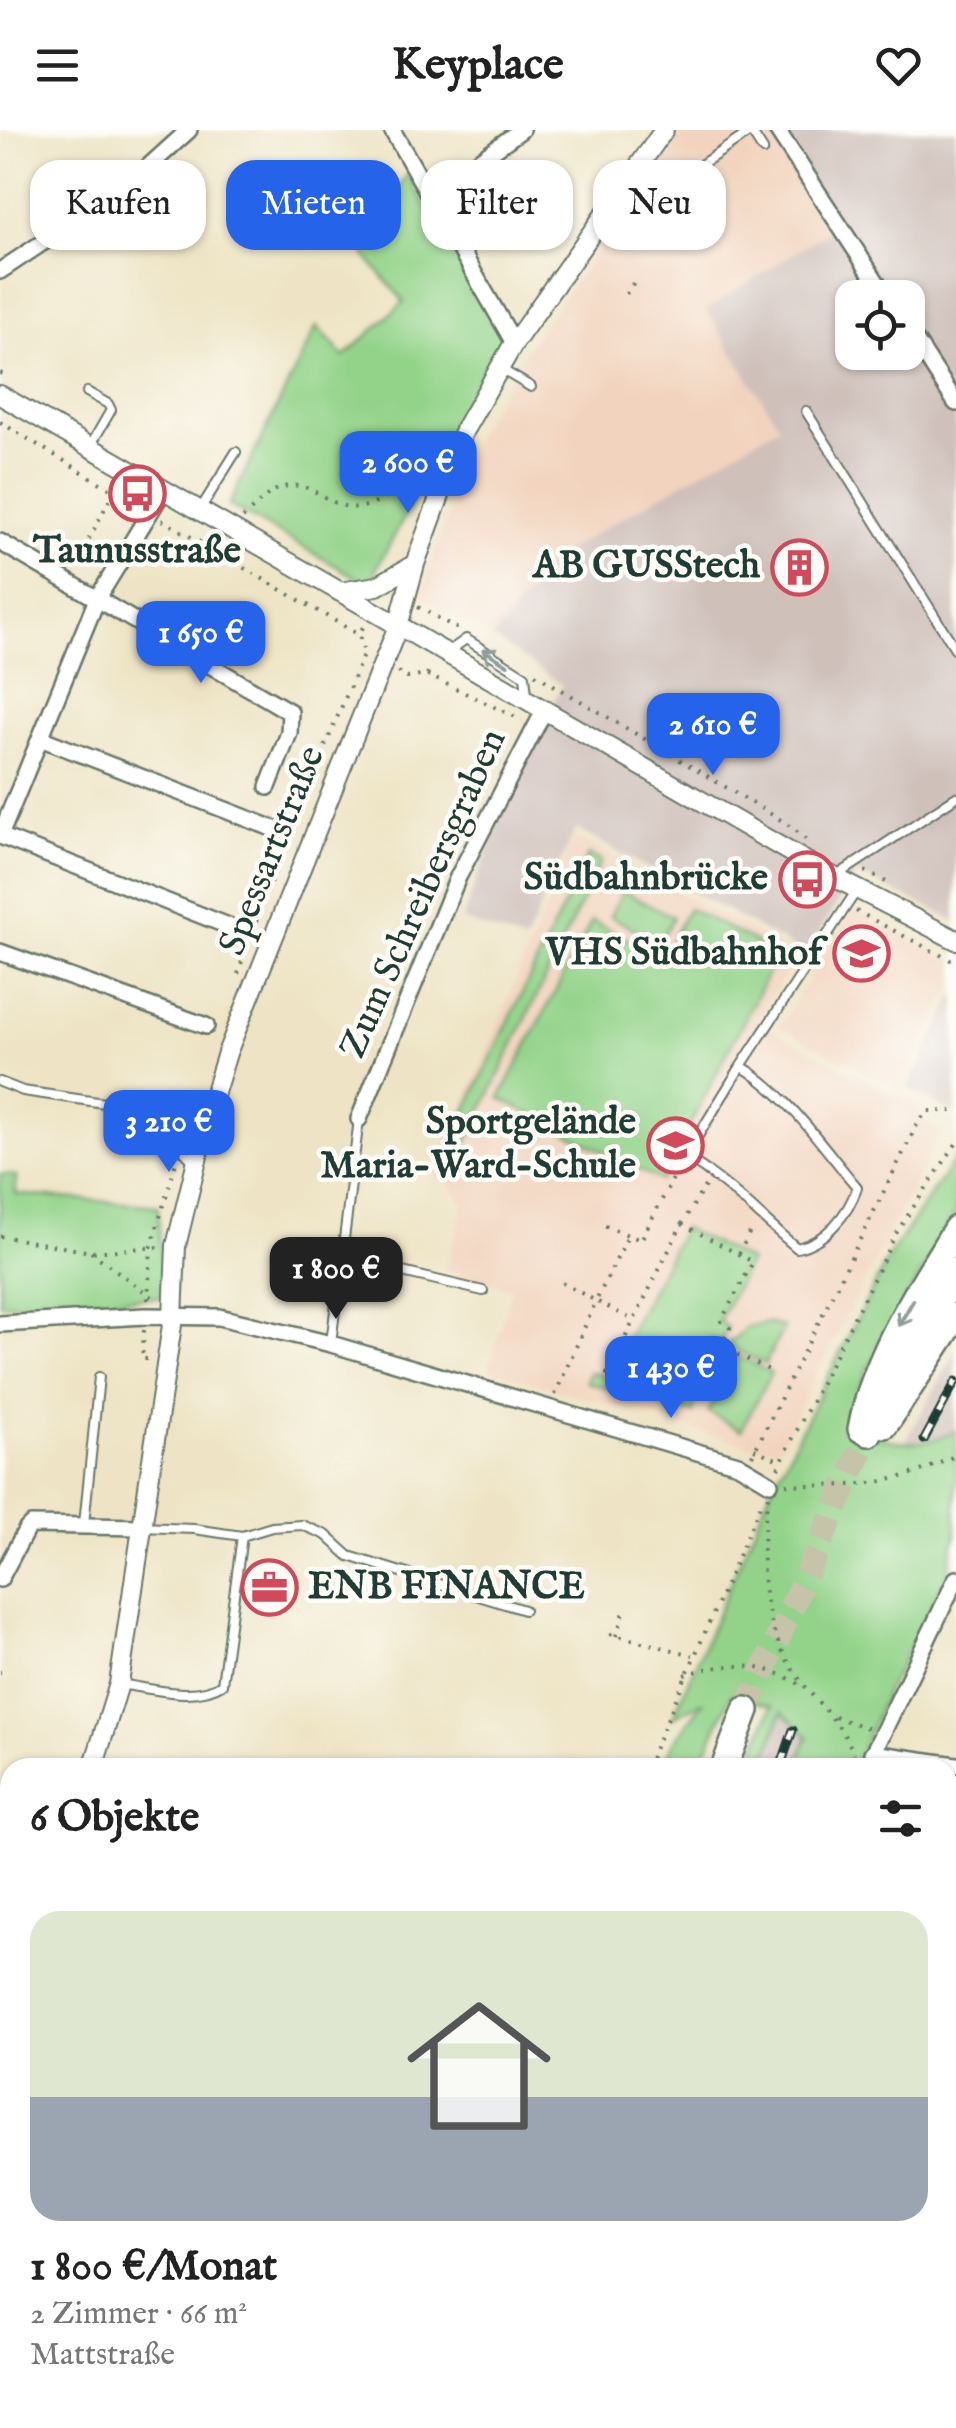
<!DOCTYPE html>
<html lang="de">
<meta charset="utf-8">
<style>
body{margin:0;font-family:"IM FELL English",serif;background:#f2f2f2;color:#222;height:100vh;display:flex;flex-direction:column;font-size:38px;white-space:nowrap}
*{box-sizing:border-box;margin:0}
p{font-size:32px;color:#767676}
.icon{flex:none;width:55px;height:55px;fill:none;stroke:currentColor;stroke-width:2;stroke-linecap:round;stroke-linejoin:round}
.map{position:relative;flex:1;overflow:hidden}
.side{position:absolute;left:0px;top:1628px;width:958px;height:672px;display:flex;flex-direction:column;background:#fff;border-radius:30px 30px 0 0;box-shadow:0 2px 8px #0004}
.side>*{flex:none}
.hud{position:absolute;left:30px;top:30px;width:898px;height:90px;display:flex;gap:20px}
.fabs{position:absolute;left:835px;top:150px;display:grid;gap:20px}
.fabs a{display:grid;place-items:center;width:90px;height:90px;border-radius:20px;background:#fff;box-shadow:0 2px 8px #0004;font-size:50px}
.price{position:absolute;translate:-50% -85px;padding:0 22px;border-radius:20px;background:#2563eb;color:#fff;font-size:32px;line-height:65px;filter:drop-shadow(0 2px 5px #0008)}
.price::after{content:'';position:absolute;left:50%;top:60px;width:30px;height:22px;margin-left:-15px;background:inherit;clip-path:polygon(0 0,100% 0,50% 100%)}
.price.selected{background:#222;color:#fff}
ul{padding:0;list-style:none}
li{display:grid;align-content:center;gap:20px;height:530px;padding:0 30px}
li+li{border-top:2px solid #e0e0e0}
li span{display:grid;place-items:center;height:310px;border-radius:30px;color:#555}
li>.icon{margin-inline-start:auto}
span .icon{width:180px;height:180px;fill:#fffc;stroke-width:1}
li b{font-size:42px}
h2{display:flex;justify-content:space-between;align-items:center;height:120px;padding:0 30px;font-size:42px}
.tag{padding:0 35px;border-radius:30px;background:#fff;box-shadow:0 2px 8px #0004;font-size:35px;line-height:90px}
.tag.selected{background:#2563eb;color:#fff}
header{display:flex;justify-content:space-between;align-items:center;height:130px;padding:0 30px;background:#fff;font-size:45px;font-weight:800}
.map>svg:first-child{display:block}
</style>
<header><svg class="icon" aria-label="menu" viewBox="0 0 24 24"><path d="M4 6h16M4 12h16M4 18h16"/></svg>Keyplace<svg class="icon" aria-label="heart" viewBox="0 0 24 24"><path d="M12 20l-8-8c-3-5 5-10 8-4 3-6 11-1 8 4z"/></svg></header>
<div class="map">
<svg width="956" height="2298" viewBox="0 0 956 2298">
<rect width="100%" height="100%" fill="#fdfcf7"/>
<filter id="ink" filterUnits="userSpaceOnUse"><feTurbulence type="fractalNoise" baseFrequency=".01" numOctaves="2"/><feDisplacementMap in="SourceGraphic" scale="20" xChannelSelector="R" yChannelSelector="G"/><feConvolveMatrix kernelMatrix="1 2 1 2 8 2 1 2 1" color-interpolation-filters="sRGB"/></filter>
<filter id="wash" filterUnits="userSpaceOnUse"><feTurbulence type="fractalNoise" baseFrequency=".0048" numOctaves="4" result="noise"/><feDisplacementMap in="SourceGraphic" scale="40" xChannelSelector="R" yChannelSelector="G"/><feGaussianBlur stdDeviation="2.25" result="paint"/><feColorMatrix in="noise" values="0 0 0 0 0 0 0 0 0 0 0 0 0 0 0 0 0 1.4 0 .05"/><feComposite in="paint" operator="in"/></filter>
<g filter="url(#wash)">
<rect width="100%" height="100%" fill="#eee4c5"/>
<path fill="#f2d4be" d="M681,0H768L833,98L706,180L780,296L555,427L493,508L420,466L476,302L525,221Z
M575,706L797,826L756,891L920,979L918,984L940,1003L779,1318L755,1317L489,1240L511,1159L444,1140L464,1077L448,1052L435,1046Z
M852,779L956,833V850L898,959L779,897Z
M0,2047L10,2050V2290H457L454,2298H0Z
M948,2119L956,2122V2205L948,2234Z"/>
<path fill="#cfc0ba" fill-rule="evenodd" d="M768,0H956V791L856,743L806,824L576,699L525,812L462,790L509,662L562,555L493,508L555,427L779,296L706,180L833,98ZM852,168H908V222H852Z
M956,863V984L908,958Z
M956,1222V1301L930,1311L904,1314Z
M782,1582L808,1606L797,1637L763,1638Z"/>
<path fill="#93d389" stroke="#59885e" stroke-width="2.5" d="M407,44L503,206L368,454L229,375L317,196L344,227L404,172L364,124Z
M588,725L601,731L456,1035L443,1029Z
M623,761L673,787L659,812L610,786Z
M688,778L778,824L661,1051L500,968L592,791L663,827Z
M956,1027V1083L892,1193L866,1242L848,1289C881,1315 919,1320 956,1301V1408C948,1422 952,1436 945,1451L888,1559L854,1637H797L808,1606L782,1582L763,1637H747L772,1576L731,1565L699,1637L662,1638L675,1610L704,1571L673,1587L771,1359L890,1125Z
M0,1044L16,1046V1064L158,1076L163,1167L0,1174Z
M683,1098L749,1131L719,1191L728,1198L720,1212L710,1209L696,1237L653,1215L644,1224L634,1244L617,1236L629,1203Z
M766,1193L784,1197L765,1234L727,1215L746,1198Z
M738,1226L771,1243L741,1300L708,1282Z
M589,1242L696,1269L693,1283L586,1252Z
M102,2290H280L278,2298H100Z"/>
</g>
<g filter="url(#ink)">
<g fill="none" stroke-linecap="round" stroke-linejoin="round">
<path stroke="#c5c3a8" stroke-width="25" stroke-dasharray="25 12" stroke-linecap="butt" d="M746,1580L869,1303"/>
<defs>
<path id="service" d="M752,3L763,20
M699,36L753,0
M499,238L531,257
M87,262L108,274L111,280L89,318
M806,281L956,520
M201,378L236,322
M448,522L466,509L525,546L527,565
M838,745L956,667
M741,936C788,964 821,1015 857,1057C849,1084 825,1112 797,1118C759,1087 727,1051 685,1027Z
M741,936L857,760
M0,952L23,961L145,979L193,1031
M343,1128L483,1161
M331,1213L359,989
M84,1394L99,1247
M141,1397L194,1399L242,1406L272,1397L302,1395L326,1405L349,1426L524,1480
M119,1554C150,1558 195,1572 222,1554L242,1406
M0,2178L10,2146
M0,2296L6,2298
M390,2298L393,2290"/>
<path id="minor" d="M392,0L514,213
M777,0L887,168
M431,65L521,0
M0,141L126,57L189,0
M908,199L956,273
M0,412L290,582L289,603L268,657
M40,608L277,700
M0,706L97,469L163,361
M0,706L241,801
M0,822L206,896
M359,989L458,747L545,579
M0,1194L145,1186L219,1187L331,1214L738,1334L770,1353
M0,1449L26,1400L31,1395L141,1397
M872,1623L956,1635
M866,1638L956,1449
M0,1727L10,1729
M0,1908L10,1881
M948,2009L956,2007
M691,2298V2290"/>
<path id="tertiary" d="M0,265L826,743L956,810
M340,462L377,456L415,434
M93,1638L119,1554L173,1188L176,1116L208,985L227,923L398,496L415,434L463,302L514,213L664,0"/>
<path id="secondary" d="M0,2018L10,2021
M899,2290L927,2298"/>
<path id="trunk" d="M885,1295L956,1186
M861,1299C875,1225 917,1163 956,1099
M869,1303L896,1248L956,1141
M724,1638L746,1580
M532,2298L533,2290
M552,2298L553,2290
M577,2298V2290"/>
</defs>
<use href="#service" stroke="#677767" stroke-width="12"/>
<use href="#minor" stroke="#677767" stroke-width="20"/>
<use href="#tertiary" stroke="#677767" stroke-width="22"/>
<use href="#secondary" stroke="#677767" stroke-width="25"/>
<use href="#trunk" stroke="#677767" stroke-width="30"/>
<path stroke="#677767" stroke-width="4" stroke-dasharray="2.5 8" stroke-linecap="butt" d="M626,164L634,152
M0,243L9,248
M0,292L137,375
M243,388C252,380 262,368 272,362C314,339 325,386 366,376C402,367 413,332 440,312
M162,390L359,505
M74,437L119,352
M418,477L458,499
M398,542L407,548L427,545L430,536
M535,544L786,693L808,711
M427,545L522,590
M293,694L364,523L359,505L364,495
M865,741L892,755
M856,781L956,833
M256,792L286,712
M238,844L247,815
M705,1056L682,1094L607,1244L677,1264L685,1261L711,1212L771,1241
M682,1094L753,1132L721,1191L730,1198L722,1213
M605,1096L641,1110L679,1037
M0,1106L91,1122L159,1117
M91,1122L155,1169
M739,1124L752,1097
M562,1153L596,1171L628,1106
M148,1170L151,1118L177,1029
M144,1200L142,1229H149
M555,1265L596,1171L633,1190
M754,1319L781,1331
M752,1326L919,991L928,981H956
M778,1338L898,1100L956,1014
M786,1354C849,1358 899,1356 956,1325
M768,1366C759,1428 758,1490 796,1544C817,1575 838,1587 854,1624
M610,1504L693,1525
M616,1506L624,1482
M0,1542H1
M685,1545C726,1531 766,1532 804,1557
M835,1587L868,1598
M646,1638L763,1369
M316,2291V2290
M92,2298L94,2290
M289,2298L291,2290
M468,2298L470,2290"/>
<use href="#service" stroke="#fff" stroke-width="8"/>
<use href="#minor" stroke="#fff" stroke-width="15"/>
<use href="#tertiary" stroke="#fff" stroke-width="18"/>
<use href="#secondary" stroke="#fff" stroke-width="20"/>
<use href="#trunk" stroke="#fff" stroke-width="25"/>
<defs>
<path id="rail" d="M924,1310L956,1251
M780,1638L793,1600
M613,2298L614,2290"/>
</defs>
<use href="#rail" stroke="#1f3d34" stroke-width="9"/>
<use href="#rail" stroke="#fdfcf7" stroke-width="5" stroke-dasharray="15" stroke-linecap="butt"/>
</g>
<defs><path id="oneway-shaft" d="M-6 0H5M1.5-3L5.5 0L1.5 3" fill="none" stroke-width="1.6" stroke-linecap="round" stroke-linejoin="round" transform="scale(2.5)"/></defs>
<g stroke="#8f9e9a">
<use href="#oneway-shaft" transform="translate(495 527) rotate(-148)"/>
<use href="#oneway-shaft" transform="translate(906 1183) rotate(120)"/>
</g>
</g>
<defs>
<symbol id="bus-ring" viewBox="-11 -11 22 22"><circle r="9.5" fill="#fdfcf7" stroke="#d1495b" stroke-width="1.5"/><path d="M-5-6H5V4H4V6H2V4H-2V6H-4V4H-5ZM-3.5-4V0h7V-4ZM-3.5 1.2v1.5H-2V1.2ZM2 1.2v1.5H3.5V1.2Z" fill="#d1495b"/></symbol>
<symbol id="building-ring" viewBox="-11 -11 22 22"><circle r="9.5" fill="#fdfcf7" stroke="#d1495b" stroke-width="1.5"/><path d="M-4-6H4V6H1V3H-1V6H-4ZM-2.5-4.3h1.7v1.8h-1.7ZM.8-4.3h1.7v1.8H.8ZM-2.5-1h1.7V.8h-1.7ZM.8-1h1.7V.8H.8Z" fill="#d1495b"/></symbol>
<symbol id="school-ring" viewBox="-11 -11 22 22"><circle r="9.5" fill="#fdfcf7" stroke="#d1495b" stroke-width="1.5"/><path d="M0-5L7-2L0 1L-7-2ZM-4 1L0 2.5L4 1V4Q0 6-4 4Z" fill="#d1495b"/></symbol>
<symbol id="office-ring" viewBox="-11 -11 22 22"><circle r="9.5" fill="#fdfcf7" stroke="#d1495b" stroke-width="1.5"/><path d="M-6-3h4V-5.5h4V-3h4V5H-6ZM-1-4.5V-3h2v-1.5ZM-6 0V1H6V0Z" fill="#d1495b"/></symbol>
</defs>
<g fill-rule="evenodd">
<use href="#bus-ring" x="106" y="332" width="63" height="63"/>
<use href="#building-ring" x="768" y="406" width="63" height="63"/>
<use href="#bus-ring" x="776" y="718" width="63" height="63"/>
<use href="#school-ring" x="830" y="792" width="63" height="63"/>
<use href="#school-ring" x="644" y="984" width="63" height="63"/>
<use href="#office-ring" x="238" y="1426" width="63" height="63"/>
</g>
<g text-anchor="middle" dominant-baseline="central" stroke-width="9" stroke-linejoin="round" paint-order="stroke">
<g font-size="38" font-weight="bold" fill="#1f3d34" stroke="#fdfcf7" text-anchor="end">
<text x="137" y="422" text-anchor="middle">Taunusstraße</text>
<text x="760" y="437">AB GUSStech</text>
<text x="768" y="749">Südbahnbrücke</text>
<text x="822" y="824">VHS Südbahnhof</text>
<text x="636" y="993">Sportgelände<tspan x="636" dy="44">Maria-Ward-Schule</tspan></text>
<text x="308" y="1458" text-anchor="start">ENB FINANCE</text>
</g>
<g font-size="38" fill="#1f3d34" stroke="#fdfcf7">
<text transform="translate(273 721) rotate(-68)">Spessartstraße</text>
<text transform="translate(424 764) rotate(-66)">Zum Schreibersgraben</text>
</g>
</g>
</svg>
<div class="fabs">
<a><svg class="icon" aria-label="locate" viewBox="0 0 24 24"><circle cx="12" cy="12" r="6"/><path d="M12 2v4M12 18v4M2 12h4M18 12h4"/></svg></a>
</div>
<b class="price" style="left:408px;top:386px">2 600 €</b>
<b class="price" style="left:201px;top:556px">1 650 €</b>
<b class="price" style="left:713px;top:648px">2 610 €</b>
<b class="price" style="left:169px;top:1045px">3 210 €</b>
<b class="price selected" style="left:336px;top:1192px">1 800 €</b>
<b class="price" style="left:671px;top:1291px">1 430 €</b>
<div class="hud">
<a class="tag">Kaufen</a>
<a class="tag selected">Mieten</a>
<a class="tag">Filter</a>
<a class="tag">Neu</a>
</div>
<section class="side">
<h2>6 Objekte<svg class="icon" aria-label="filters" viewBox="0 0 24 24"><path d="M4 7h16M4 17h16"/><circle cx="9" cy="7" r="2"/><circle cx="15" cy="17" r="2"/></svg></h2>
<ul>
<li><span style="background:linear-gradient(#dfe7d0 60%,#9aa5b1 0)"><svg class="icon" aria-label="home" viewBox="0 0 24 24"><path d="M3 11l9-7 9 7M6 9v11h12V9"/></svg></span><div><b>1 800 €/Monat</b><p>2 Zimmer · 66 m²</p><p>Mattstraße</p></div></li>
</ul>
</section>
</div>
